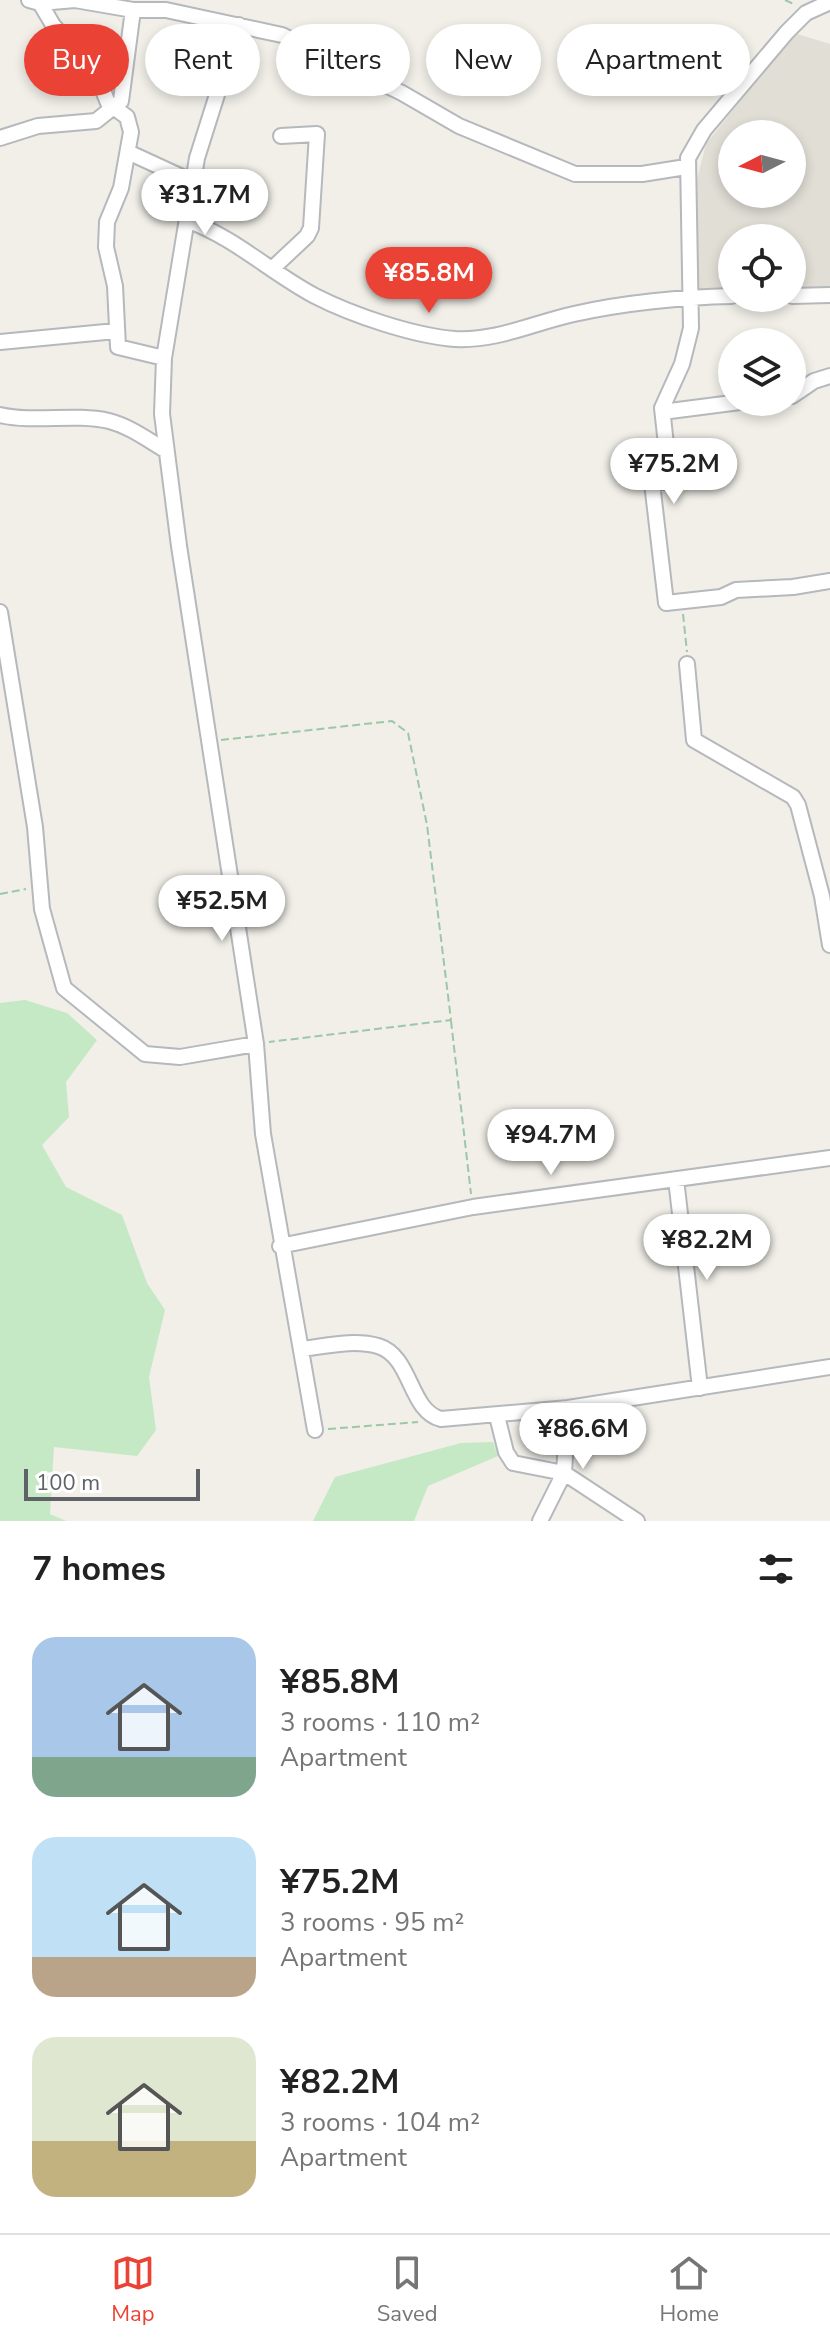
<!DOCTYPE html>
<meta charset="utf-8">
<style>
body{margin:0;font-family:"Nunito Sans",sans-serif;background:#f2f2f2;color:#222;height:100vh;display:flex;flex-direction:column;font-size:30px;white-space:nowrap}
*{box-sizing:border-box;margin:0}
p{font-size:26px;color:#767676}
.icon{flex:none;width:44px;height:44px;fill:none;stroke:currentColor;stroke-width:2;stroke-linecap:round;stroke-linejoin:round}
.map{position:relative;height:1521px;overflow:hidden}
.details{display:flex;flex-direction:column;background:#fff;flex:1}
.details>*{flex:none}
.banner{position:absolute;left:24px;top:24px;width:782px;height:72px;display:flex;gap:16px}
.needle{width:52px;rotate:264deg}
.fabs{position:absolute;left:718px;top:120px;display:grid;gap:16px}
.fabs a{display:grid;place-items:center;width:88px;height:88px;border-radius:50%;background:#fff;box-shadow:0 4px 12px #0003;font-size:40px}
.scale{position:absolute;left:24px;bottom:20px;width:176px;box-sizing:border-box;padding-left:8px;border:4px solid #5f6368;border-top:0;font-size:22px;line-height:28px;white-space:nowrap;color:#5f6368;-webkit-text-stroke:6px #fff;paint-order:stroke}
.price{position:absolute;translate:-50% -68px;padding:0 18px;border-radius:28px;background:#fff;color:#222;font-size:26px;line-height:52px;filter:drop-shadow(0 2px 4px #0008)}
.price::after{content:'';position:absolute;left:50%;top:48px;width:24px;height:18px;margin-left:-12px;background:inherit;clip-path:polygon(0 0,100% 0,50% 100%)}
.price.on{background:#ea4335;color:#fff}
ul{padding:0;list-style:none}
li{display:flex;align-items:center;gap:24px;height:200px;padding:0 32px}
li span{display:grid;place-items:center;flex:none;width:224px;height:160px;border-radius:24px;color:#555}
li>.icon{margin-inline-start:auto}
span .icon{width:96px;height:96px;fill:#fffc;stroke-width:1}
li b{font-size:34px}
h2{display:flex;justify-content:space-between;align-items:center;height:96px;padding:0 32px;font-size:34px}
.pill{padding:0 28px;border-radius:36px;background:#fff;box-shadow:0 4px 12px #0003;font-size:28px;line-height:72px}
.pill.on{background:#ea4335;color:#fff}
.menu{display:flex;justify-content:space-around;align-items:center;height:112px;border-top:2px solid #e0e0e0;background:#fff;font-size:22px;color:#767676}
.menu a{display:grid;justify-items:center;gap:4px}
.menu .on{color:#ea4335}
.map>svg:first-child{display:block}
</style>
<div class="map">
<svg width="830" height="1521" viewBox="0 0 830 1521">
<rect width="100%" height="100%" fill="#f1efe8"/>
<path fill="#e1ded6" fill-rule="evenodd" d="M794,33L830,44V290H792V238H732V289H699L695,282L694,191L706,144ZM732,134H792V194H732Z"/>
<path fill="#c5e8c5" d="M25,1000L67,1013L97,1040L66,1082L69,1117L42,1145L66,1187L122,1215L147,1283L165,1310L149,1377L156,1430L137,1456L54,1447L50,1514L66,1521H0V1003Z
M493,1442L498,1456L428,1486L414,1521H313L335,1477L461,1443Z"/>
<g fill="none" stroke-linecap="round" stroke-linejoin="round">
<defs>
<path id="street" d="M29,0L40,3L75,0L133,10H166L282,35L402,93L459,126L575,174H642L686,167
M830,2L806,13L787,32L704,130L688,158L691,328L682,364L662,408L670,481L652,483L666,603L721,597L736,590L793,587L830,581
M40,3L53,25L98,78L108,103L127,117L131,132L121,188L107,222L106,247L115,286L118,347L164,358
M239,25L197,158L164,358L162,414L179,546L256,1044L263,1134L315,1430
M0,138L38,126L96,121L121,101L133,10
M130,153L193,182
M189,221C235,238 273,274 315,296C352,315 414,336 455,339C498,341 533,323 574,314C622,303 683,297 732,296
M274,267L307,236L311,228L317,134L281,136
M792,296L830,295
M0,342L116,331
M792,396L814,381L830,376
M662,408L670,411L740,402
M0,415C36,423 73,413 109,421C129,426 148,440 165,450
M0,612L35,827L42,909L64,988L145,1054L180,1057L256,1044
M687,664L694,740L793,797L798,805L822,896L830,945
M676,1179L700,1388
M280,1246L473,1207L830,1158
M302,1349C326,1346 354,1339 378,1346C412,1356 409,1411 441,1419L568,1408L830,1367
M497,1416L506,1452L513,1463L564,1473L637,1521
M540,1521L564,1473L568,1408"/>
</defs>
<use href="#street" stroke="#b5b8bc" stroke-width="18"/>
<path stroke="#9cc7a9" stroke-width="2" stroke-dasharray="8 4" stroke-linecap="butt" d="M785,0L796,5
M683,614L687,652
M221,740L392,721L408,733L427,825L451,1020L269,1042
M0,894L26,889
M451,1021L471,1194
M328,1429L418,1422"/>
<use href="#street" stroke="#fff" stroke-width="14"/>
</g>
</svg>
<div class="fabs">
<a><svg class="needle" viewBox="-14 -14 28 28"><path d="M0-13l5 13h-10z" fill="#e53935"/><path d="M0 13l5-13h-10z" fill="#767676"/></svg></a>
<a><svg class="icon" aria-label="locate" viewBox="0 0 24 24"><circle cx="12" cy="12" r="6"/><path d="M12 2v4M12 18v4M2 12h4M18 12h4"/></svg></a>
<a><svg class="icon" aria-label="layers" viewBox="0 0 24 24"><path d="M12 4l9 5-9 5-9-5zM3 14l9 5 9-5"/></svg></a>
</div>
<div class="scale">100 m</div>
<b class="price" style="left:205px;top:237px">¥31.7M</b>
<b class="price on" style="left:429px;top:315px">¥85.8M</b>
<b class="price" style="left:674px;top:506px">¥75.2M</b>
<b class="price" style="left:222px;top:943px">¥52.5M</b>
<b class="price" style="left:551px;top:1177px">¥94.7M</b>
<b class="price" style="left:707px;top:1282px">¥82.2M</b>
<b class="price" style="left:583px;top:1471px">¥86.6M</b>
<div class="banner">
<a class="pill on">Buy</a>
<a class="pill">Rent</a>
<a class="pill">Filters</a>
<a class="pill">New</a>
<a class="pill">Apartment</a>
</div>
</div>
<section class="details">
<h2>7 homes<svg class="icon" aria-label="filters" viewBox="0 0 24 24"><path d="M4 7h16M4 17h16"/><circle cx="9" cy="7" r="2"/><circle cx="15" cy="17" r="2"/></svg></h2>
<ul>
<li><span style="background:linear-gradient(#a9c7e8 75%,#7fa58c 0)"><svg class="icon" aria-label="home" viewBox="0 0 24 24"><path d="M3 11l9-7 9 7M6 9v11h12V9"/></svg></span><div><b>¥85.8M</b><p>3 rooms · 110 m²</p><p>Apartment</p></div></li>
<li><span style="background:linear-gradient(#bfe0f5 75%,#b9a48a 0)"><svg class="icon" aria-label="home" viewBox="0 0 24 24"><path d="M3 11l9-7 9 7M6 9v11h12V9"/></svg></span><div><b>¥75.2M</b><p>3 rooms · 95 m²</p><p>Apartment</p></div></li>
<li><span style="background:linear-gradient(#dfe7d0 65%,#c2b280 0)"><svg class="icon" aria-label="home" viewBox="0 0 24 24"><path d="M3 11l9-7 9 7M6 9v11h12V9"/></svg></span><div><b>¥82.2M</b><p>3 rooms · 104 m²</p><p>Apartment</p></div></li>
</ul>
</section>
<nav class="menu">
<a class="on"><svg class="icon" aria-label="map" viewBox="0 0 24 24"><path d="M3 6l6-2 6 2 6-2v14l-6 2-6-2-6 2zM9 4v14M15 6v14"/></svg>Map</a>
<a><svg class="icon" aria-label="saved" viewBox="0 0 24 24"><path d="M7 4h10v16l-5-4-5 4z"/></svg>Saved</a>
<a><svg class="icon" aria-label="home" viewBox="0 0 24 24"><path d="M3 11l9-7 9 7M6 9v11h12V9"/></svg>Home</a>
</nav>
